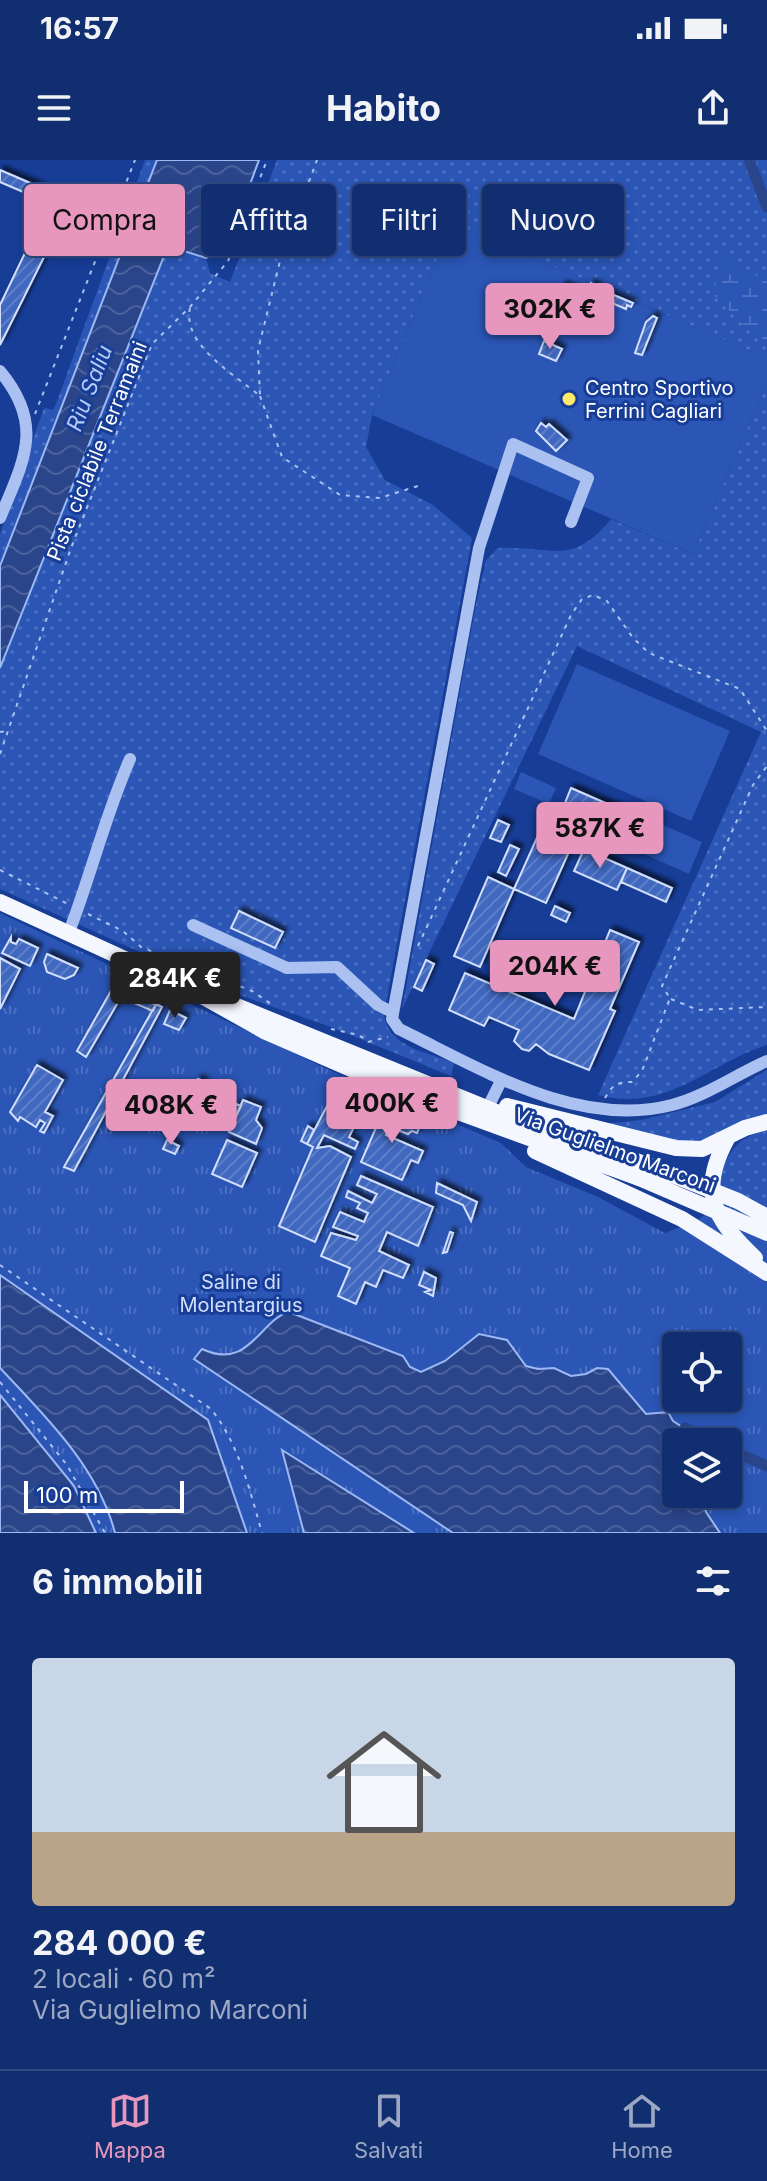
<!DOCTYPE html>
<html lang="it">
<meta charset="utf-8">
<style>
body{margin:0;font-family:Inter,sans-serif;background:#1e3a79;color:#f1f3f6;height:100vh;display:flex;flex-direction:column;font-size:30px;white-space:nowrap}
*{box-sizing:border-box;margin:0}
p{font-size:26px;color:#9ca8c3}
.icon{flex:none;width:44px;height:44px;fill:none;stroke:currentColor;stroke-width:2;stroke-linecap:round;stroke-linejoin:round}
.map{position:relative;height:1373px;overflow:hidden}
.side{display:flex;flex-direction:column;background:#112e71;flex:1}
.side>*{flex:none}
.guide{position:absolute;left:24px;top:24px;width:720px;height:72px;display:flex;gap:16px}
.tools{position:absolute;left:662px;top:1172px;display:grid;gap:16px}
.tools a{display:grid;place-items:center;width:80px;height:80px;border-radius:8px;background:#112e71;box-shadow:0 4px 12px #0003,0 0 0 2px #304a84;font-size:40px}
.scale{position:absolute;left:24px;bottom:20px;width:160px;box-sizing:border-box;padding-left:8px;border:4px solid #fff;border-top:0;font-size:22px;line-height:28px;white-space:nowrap;color:#fff;-webkit-text-stroke:6px #173d97;paint-order:stroke}
.price{position:absolute;translate:-50% -68px;padding:0 18px;border-radius:8px;background:#e797bd;color:#111;font-size:26px;line-height:52px;filter:drop-shadow(0 2px 4px #0008)}
.price::after{content:'';position:absolute;left:50%;top:48px;width:24px;height:18px;margin-left:-12px;background:inherit;clip-path:polygon(0 0,100% 0,50% 100%)}
.price.selected{background:#222;color:#fff}
ul{padding:0;list-style:none}
li{display:grid;align-content:center;gap:16px;height:424px;padding:0 32px}
li+li{border-top:2px solid #304a84}
li span{display:grid;place-items:center;height:248px;border-radius:8px;color:#555}
li>.icon{margin-inline-start:auto}
span .icon{width:144px;height:144px;fill:#fffc;stroke-width:1}
li b{font-size:34px}
h2{display:flex;justify-content:space-between;align-items:center;height:96px;padding:0 32px;font-size:34px}
.pill{padding:0 28px;border-radius:8px;background:#112e71;box-shadow:0 4px 12px #0003,0 0 0 2px #304a84;font-size:28px;line-height:72px}
.pill.selected{background:#e797bd;color:#111}
.status{display:flex;justify-content:space-between;align-items:center;height:56px;padding:0 40px;background:#112e71;direction:ltr}
.status svg{height:22px;fill:currentColor}
header{display:flex;justify-content:space-between;align-items:center;height:104px;padding:0 32px;background:#112e71;font-size:36px;font-weight:700}
.tab-bar{display:flex;justify-content:space-around;align-items:center;height:112px;border-top:2px solid #304a84;background:#112e71;font-size:22px;color:#9ca8c3}
.tab-bar a{display:grid;justify-items:center;gap:4px}
.tab-bar .selected{color:#e797bd}
.map>svg:first-child{display:block}
</style>
<div class="status"><b>16:57</b><svg viewBox="0 0 49 12"><path d="M0 12V9h3v3zM5 12V6h3v6zM10 12V3h3v9zM15 12V0h3v12zM26 1h20v11H26zM47 4h2v5h-2z"/></svg></div>
<header><svg class="icon" aria-label="menu" viewBox="0 0 24 24"><path d="M4 6h16M4 12h16M4 18h16"/></svg>Habito<svg class="icon" aria-label="share" viewBox="0 0 24 24"><path d="M12 15V3M7 8l5-5 5 5M5 13v7h14v-7"/></svg></header>
<div class="map">
<svg width="767" height="1373" viewBox="0 0 767 1373">
<defs>
<pattern id="grass-dots" width="8" height="8" patternUnits="userSpaceOnUse" patternTransform="scale(2)"><rect width="8" height="8" fill="#2b56b6"/><path d="M2 2h.1M6 6h.1" fill="none" stroke="#4b6fc1" stroke-width="1.8" stroke-linecap="round"/></pattern>
<pattern id="wetland-marsh" width="20" height="14" patternUnits="userSpaceOnUse" patternTransform="scale(2)"><rect width="20" height="14" fill="#2b56b6"/><path d="M1 5h8M5 5V1M11 12h8M15 12V8" fill="none" stroke="#4b6fc1"/></pattern>
<pattern id="park-tufts" width="24" height="20" patternUnits="userSpaceOnUse" patternTransform="scale(2)"><rect width="24" height="20" fill="#2b56b6"/><path d="M3 7l-1-3M5 7V3M7 7l1-3M15 17l-1-3M17 17v-4M19 17l1-3" fill="none" stroke="#4b6fc1"/></pattern>
<pattern id="water-waves" width="16" height="10" patternUnits="userSpaceOnUse" patternTransform="scale(2)"><rect width="16" height="10" fill="#2a458a"/><path d="M0 5q4-4 8 0t8 0" fill="none" stroke="#4a619c"/></pattern>
<pattern id="building-hatch" width="6" height="6" patternUnits="userSpaceOnUse" patternTransform="scale(2)"><rect width="6" height="6" fill="#4067bf"/><path d="M-1 1l2-2M0 6l6-6M5 7l2-2" fill="none" stroke="#5d7ec9"/></pattern>
<filter id="shadow"><feDropShadow dx="4" dy="-4" stdDeviation="2" flood-color="#0009"/></filter>
</defs>
<rect width="100%" height="100%" fill="#173d97"/>
<path fill="url(#grass-dots)" d="M145,0H157L0,406V374L44,248L53,250L56,244Z
M277,0H767V198L452,63L372,255L366,287L385,320L433,345L472,378L384,854C387,887 427,892 454,903L451,916L331,867L222,829L0,729V508L169,85L206,98L210,113L230,122Z
M767,223V885C707,904 668,953 598,935L761,572L577,486L402,849L475,449L486,400L498,388C551,385 571,408 611,359L693,394Z
M767,910V954L705,982L684,983L604,964L641,960L715,942Z
M767,971V1098L718,1023C726,995 736,976 767,971Z"/>
<path fill="url(#wetland-marsh)" d="M718,95L767,122V189L715,136Z"/>
<path fill="url(#park-tufts)" fill-rule="evenodd" d="M0,753L329,910L501,983L526,1007L598,1037L665,1073L696,1061L723,1042L767,1063V1373H0ZM676,1186H728V1238H676ZM676,1282H728V1334H676Z"/>
<path fill="#2b56b6" d="M452,63L767,198V223L693,394L372,255Z
M577,504L730,571L691,661L538,594Z
M521,612L556,628L549,644L514,629Z
M649,659L702,682L689,714L635,690Z"/>
<path fill="url(#water-waves)" stroke="#9db9f4" stroke-width="2" d="M157,0H259L226,89L206,98L168,86L0,508V406Z
M0,1115L208,1260L247,1373H115C98,1307 45,1256 0,1208Z
M289,1152L403,1196L410,1207L421,1212L445,1201L479,1174L507,1180L526,1206L538,1209L554,1208L571,1216L586,1214L597,1208L608,1209L646,1254L668,1252L673,1261L687,1270L676,1282V1334H701L706,1352L720,1373H453L194,1199L202,1189C250,1211 259,1160 289,1152Z
M0,1235L74,1326L96,1373H0Z
M282,1290L414,1373H304Z"/>
<g fill="none" stroke-linecap="round" stroke-linejoin="round">
<path stroke="#2a458a" stroke-width="11" d="M749,0L767,47
M685,1268L716,1282
M728,1289L767,1306"/>
</g>
<path fill="url(#building-hatch)" stroke="#d2dffc" stroke-width="2" filter="url(#shadow)" d="M0,10L72,41L0,185V145L49,43L0,22Z
M449,75L455,78L451,87L445,85Z
M591,123L601,129L592,144L587,142Z
M563,125L581,133L576,142L587,147L578,168L568,164L570,161L553,157L565,135L559,133Z
M604,131L633,143L631,147L627,145L626,149L605,140Z
M653,156L657,158L642,195L635,193L646,162Z
M544,181L562,189L556,201L539,194Z
M541,263L546,267L549,264L567,280L556,291L536,271Z
M571,628L644,660L638,674L565,643Z
M498,660L509,665L501,682L490,678Z
M540,671L572,685L546,743L514,729Z
M510,685L519,689L506,716L498,712Z
M584,689L627,708L617,730L574,711Z
M627,708L672,728L666,742L621,722Z
M488,717L514,729L480,807L454,796Z
M555,746L570,753L566,762L551,755Z
M239,751L283,772L275,788L231,768Z
M610,770L639,782L610,849L615,851L589,910L549,894L536,884L529,891L522,889L514,881L519,870L489,857L484,866L449,850L465,813L574,859Z
M11,777V782L16,784L19,779L38,788L30,806L2,793Z
M47,794L78,808L74,815L65,819L47,812L44,802Z
M0,798L20,809L0,849Z
M426,800L434,804L422,831L414,827Z
M116,822L127,827L86,897L77,891Z
M137,836L156,845L153,851L134,843Z
M156,844L162,847L74,1011L64,1007Z
M170,850L186,858L179,870L164,864Z
M37,905L63,920L45,952L53,956L44,973L40,971L45,963L40,960L36,967L20,957L18,961L10,952Z
M198,919L204,921L185,969L173,963L177,955L180,956Z
M337,927L367,941L365,946L359,944L358,947L345,941L339,954L356,963L349,977L358,982L355,989L324,975L317,988L330,986L351,997L315,1082L279,1066L313,987L307,984Z
M243,940L261,947L256,960L262,968L256,984L229,972Z
M236,944L241,946L235,959L230,957Z
M385,947L421,963L417,973L412,971L408,974L390,967L386,975L423,991L418,1003L411,1000L402,1020L361,1002Z
M308,966L314,970L307,984L301,981Z
M167,980L179,986L175,994L163,989Z
M227,980L257,993L242,1027L212,1014Z
M361,1016L433,1047L418,1086L387,1072L379,1091L409,1105L403,1118L383,1110L376,1127L365,1122L356,1144L338,1136L350,1108L321,1096L331,1073L356,1080L358,1076L333,1067L340,1052L364,1062L368,1053L357,1048L360,1043L346,1037L348,1031L372,1043L377,1034L357,1025Z
M437,1023L477,1042L471,1061L463,1045L436,1033Z
M450,1072L453,1073L447,1092L443,1093Z
M424,1112L436,1118L433,1136L425,1132L431,1130L419,1125Z"/>
<g fill="none" stroke-linecap="round" stroke-linejoin="round">
<path stroke="#abc1f1" stroke-width="2" stroke-dasharray="4 6" stroke-linecap="butt" d="M190,148C182,185 234,214 260,236L258,190L280,101L317,0
M260,236L282,297L340,335L380,338L421,325
M35,254L135,0
M0,572L7,571
M0,594L71,388L152,184L190,147L228,101L267,0
M0,710L68,744
M88,754L123,771L141,787L252,831L274,846
M418,786L571,455L582,439L593,435L607,441L633,478L649,493L740,529L767,571
M671,839L698,850L767,847
M331,869L359,875L368,882L388,877
M605,938C612,925 617,922 632,922L642,911L670,838L662,826L753,625L767,606
M0,1105L211,1249C239,1284 250,1331 262,1373
M0,1222L67,1305L105,1373"/>
<path stroke="#abc1f1" stroke-width="12" d="M0,211C45,265 24,300 0,358
M571,362L588,318L513,284L479,388L392,859L399,869C482,909 577,969 672,945C706,936 735,915 767,901
M193,765L287,808L337,807L378,845L392,852
M69,772C91,715 105,656 130,599
M491,941L502,919"/>
<path stroke="#f5f7ff" stroke-width="16" d="M0,742L186,827L266,872L406,933L639,1018
M229,843L516,960L645,1004
M507,946L676,988L702,989L745,968L767,962
M727,979C698,1032 714,1059 755,1098
M535,991L682,1059L767,1113"/>
<path stroke="#f5f7ff" stroke-width="16" d="M645,1004L738,1041L767,1057
M639,1018L767,1073"/>
</g>
<circle fill="#ffe96b" stroke="#173d97" stroke-width="3" cx="569" cy="239" r="8"/>
<g text-anchor="middle" dominant-baseline="central" stroke-width="6" stroke-linejoin="round" paint-order="stroke">
<g font-size="20" fill="#fff" stroke="#173d97" text-anchor="start">
<text x="585" y="228">Centro Sportivo<tspan x="585" dy="23">Ferrini Cagliari</tspan></text>
</g>
<g font-size="20" fill="#fff" stroke="#173d97">
<text transform="translate(97 291) rotate(-68)">Pista ciclabile Terramaini</text>
<text transform="translate(615 990) rotate(20)">Via Guglielmo Marconi</text>
</g>
<g font-size="20" fill="#d2dffc" stroke="#173d97">
<text x="241" y="1122">Saline di<tspan x="241" dy="23">Molentargius</tspan></text>
</g>
<g font-size="22" font-style="italic" fill="#b7cbf8" stroke="#173d97">
<text transform="translate(89 228) rotate(-69)">Riu Saliu</text>
</g>
</g>
</svg>
<div class="tools">
<a><svg class="icon" aria-label="locate" viewBox="0 0 24 24"><circle cx="12" cy="12" r="6"/><path d="M12 2v4M12 18v4M2 12h4M18 12h4"/></svg></a>
<a><svg class="icon" aria-label="layers" viewBox="0 0 24 24"><path d="M12 4l9 5-9 5-9-5zM3 14l9 5 9-5"/></svg></a>
</div>
<div class="scale">100 m</div>
<b class="price" style="left:550px;top:191px">302K €</b>
<b class="price" style="left:600px;top:710px">587K €</b>
<b class="price" style="left:555px;top:848px">204K €</b>
<b class="price selected" style="left:175px;top:860px">284K €</b>
<b class="price" style="left:392px;top:985px">400K €</b>
<b class="price" style="left:171px;top:987px">408K €</b>
<div class="guide">
<a class="pill selected">Compra</a>
<a class="pill">Affitta</a>
<a class="pill">Filtri</a>
<a class="pill">Nuovo</a>
</div>
</div>
<section class="side">
<h2>6 immobili<svg class="icon" aria-label="filters" viewBox="0 0 24 24"><path d="M4 7h16M4 17h16"/><circle cx="9" cy="7" r="2"/><circle cx="15" cy="17" r="2"/></svg></h2>
<ul>
<li><span style="background:linear-gradient(#c9d6e8 70%,#b9a48a 0)"><svg class="icon" aria-label="home" viewBox="0 0 24 24"><path d="M3 11l9-7 9 7M6 9v11h12V9"/></svg></span><div><b>284 000 €</b><p>2 locali · 60 m²</p><p>Via Guglielmo Marconi</p></div></li>
</ul>
</section>
<nav class="tab-bar">
<a class="selected"><svg class="icon" aria-label="map" viewBox="0 0 24 24"><path d="M3 6l6-2 6 2 6-2v14l-6 2-6-2-6 2zM9 4v14M15 6v14"/></svg>Mappa</a>
<a><svg class="icon" aria-label="saved" viewBox="0 0 24 24"><path d="M7 4h10v16l-5-4-5 4z"/></svg>Salvati</a>
<a><svg class="icon" aria-label="home" viewBox="0 0 24 24"><path d="M3 11l9-7 9 7M6 9v11h12V9"/></svg>Home</a>
</nav>
